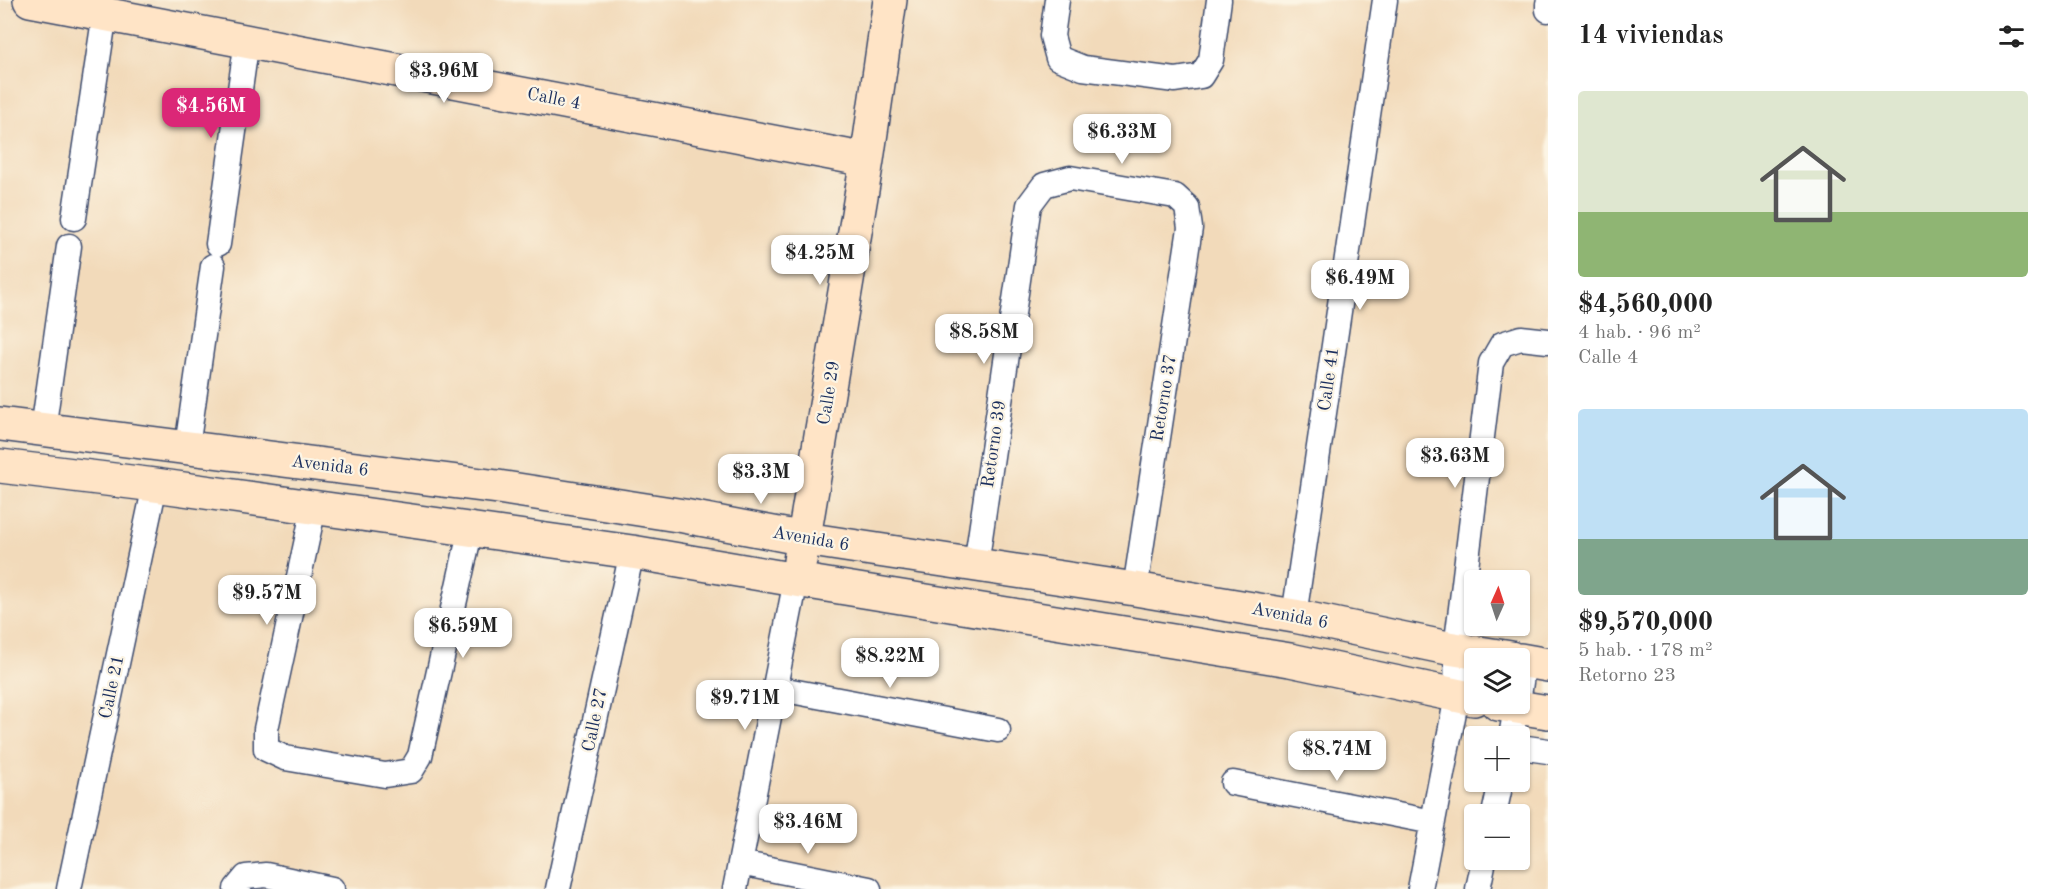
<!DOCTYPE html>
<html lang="es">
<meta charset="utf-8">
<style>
body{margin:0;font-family:"Old Standard TT",serif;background:#f6f6f6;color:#222;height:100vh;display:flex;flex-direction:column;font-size:22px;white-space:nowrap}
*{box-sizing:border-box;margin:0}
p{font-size:20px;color:#767676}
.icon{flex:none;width:33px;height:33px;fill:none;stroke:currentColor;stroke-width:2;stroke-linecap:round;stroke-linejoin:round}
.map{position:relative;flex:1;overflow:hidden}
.side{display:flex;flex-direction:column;background:#fff;width:510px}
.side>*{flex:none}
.needle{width:39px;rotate:3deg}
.fabs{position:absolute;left:1464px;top:570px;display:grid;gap:12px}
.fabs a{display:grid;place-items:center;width:66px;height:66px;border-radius:6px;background:#fff;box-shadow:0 2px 4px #0004;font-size:30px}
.price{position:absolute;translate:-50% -51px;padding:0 14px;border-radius:12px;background:#fff;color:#222;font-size:20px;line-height:39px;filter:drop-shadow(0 2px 3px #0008)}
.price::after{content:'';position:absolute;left:50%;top:36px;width:18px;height:14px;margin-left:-9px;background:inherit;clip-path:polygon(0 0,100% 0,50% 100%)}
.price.on{background:#db2777;color:#fff}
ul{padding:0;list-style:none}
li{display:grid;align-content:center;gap:12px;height:318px;padding:0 30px}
li span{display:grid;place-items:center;height:186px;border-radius:6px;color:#555}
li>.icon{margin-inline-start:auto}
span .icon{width:108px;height:108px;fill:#fffc;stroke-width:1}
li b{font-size:26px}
h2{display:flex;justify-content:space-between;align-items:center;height:72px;padding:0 30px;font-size:26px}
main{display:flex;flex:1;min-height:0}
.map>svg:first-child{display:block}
</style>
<main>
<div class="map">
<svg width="1548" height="889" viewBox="0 0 1548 889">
<rect width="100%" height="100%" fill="#fcf5e5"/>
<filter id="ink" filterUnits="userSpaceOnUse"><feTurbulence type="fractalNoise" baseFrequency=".0167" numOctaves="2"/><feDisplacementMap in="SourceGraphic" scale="12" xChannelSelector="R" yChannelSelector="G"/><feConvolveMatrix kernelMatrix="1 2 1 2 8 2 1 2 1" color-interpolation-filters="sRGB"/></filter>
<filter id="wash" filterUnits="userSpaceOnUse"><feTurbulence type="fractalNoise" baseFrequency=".008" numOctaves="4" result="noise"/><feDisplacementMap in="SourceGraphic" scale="24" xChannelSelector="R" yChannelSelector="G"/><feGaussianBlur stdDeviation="1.35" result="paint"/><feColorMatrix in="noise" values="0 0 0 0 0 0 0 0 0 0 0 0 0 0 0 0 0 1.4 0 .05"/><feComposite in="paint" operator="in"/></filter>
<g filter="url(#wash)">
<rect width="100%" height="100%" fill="#f2daba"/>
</g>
<g filter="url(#ink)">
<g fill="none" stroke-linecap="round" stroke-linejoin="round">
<defs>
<path id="street" d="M1057,0L1052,36L1058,58L1083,68L1175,80L1201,76L1211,60L1219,0
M1548,4V10
M74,218L105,13
M218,244L247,40
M43,430L69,246
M187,447L213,266
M314,507L266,729V749L285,758L385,775L411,771L420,756L471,528
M976,565L1029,205L1044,185L1070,178L1175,196L1187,207L1190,228L1135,589
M1294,616L1385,0
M775,688L998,730
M1520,689L1524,661
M1511,736L1517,704
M1520,747L1548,751
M1233,783L1433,822
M1494,814L1501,782
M740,863L869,889
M69,889L155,485
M236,889L246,877L266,875L332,889
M558,889L632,552
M735,889L796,580
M1420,889L1457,696L1456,649L1491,363L1502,344L1521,338L1548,341
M1478,889L1484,860"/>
<path id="secondary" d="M30,0L867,160
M0,424L498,487L684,516L805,539L1135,589L1294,616L1448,648L1511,658
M0,466L155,485L632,552L796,580L1290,660L1474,699
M800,561L867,160L890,0
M1520,660L1548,665
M1498,704L1548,712"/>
</defs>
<use href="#street" stroke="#3b496c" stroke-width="27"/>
<use href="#secondary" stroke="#3b496c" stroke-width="36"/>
<use href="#street" stroke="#fff" stroke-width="24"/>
<use href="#secondary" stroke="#ffe4c6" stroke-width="33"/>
</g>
</g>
<g text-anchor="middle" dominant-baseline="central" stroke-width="4.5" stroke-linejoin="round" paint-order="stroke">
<g font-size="18" fill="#1b2f5e" stroke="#fcf5e5">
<text transform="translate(554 99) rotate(11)">Calle 4</text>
<text transform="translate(1329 379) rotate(-82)">Calle 41</text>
<text transform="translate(829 393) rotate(-81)">Calle 29</text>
<text transform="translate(1164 398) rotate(-81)">Retorno 37</text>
<text transform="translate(994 444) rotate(-82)">Retorno 39</text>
<text transform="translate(330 466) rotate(7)">Avenida 6</text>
<text transform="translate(811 539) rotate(10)">Avenida 6</text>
<text transform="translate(1290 616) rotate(11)">Avenida 6</text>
<text transform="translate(112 687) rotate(-78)">Calle 21</text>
<text transform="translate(595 720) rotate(-78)">Calle 27</text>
</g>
</g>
</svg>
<div class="fabs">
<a><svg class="needle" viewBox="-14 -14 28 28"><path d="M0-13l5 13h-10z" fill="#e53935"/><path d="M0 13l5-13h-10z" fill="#767676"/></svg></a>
<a><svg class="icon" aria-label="layers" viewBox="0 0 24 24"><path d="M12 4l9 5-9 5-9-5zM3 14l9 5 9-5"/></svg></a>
<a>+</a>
<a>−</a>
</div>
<b class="price" style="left:444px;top:104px">$3.96M</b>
<b class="price on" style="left:211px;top:139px">$4.56M</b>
<b class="price" style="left:1122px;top:165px">$6.33M</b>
<b class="price" style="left:820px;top:286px">$4.25M</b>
<b class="price" style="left:1360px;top:311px">$6.49M</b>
<b class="price" style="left:984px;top:365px">$8.58M</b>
<b class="price" style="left:1455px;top:489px">$3.63M</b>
<b class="price" style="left:761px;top:505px">$3.3M</b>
<b class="price" style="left:267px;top:626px">$9.57M</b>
<b class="price" style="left:463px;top:659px">$6.59M</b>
<b class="price" style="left:890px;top:689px">$8.22M</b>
<b class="price" style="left:745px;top:731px">$9.71M</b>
<b class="price" style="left:1337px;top:782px">$8.74M</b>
<b class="price" style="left:808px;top:855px">$3.46M</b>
</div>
<section class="side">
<h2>14 viviendas<svg class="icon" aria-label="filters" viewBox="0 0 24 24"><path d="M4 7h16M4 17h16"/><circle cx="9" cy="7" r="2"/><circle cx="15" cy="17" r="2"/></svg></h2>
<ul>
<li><span style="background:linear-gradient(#dfe7d0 65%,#8fb573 0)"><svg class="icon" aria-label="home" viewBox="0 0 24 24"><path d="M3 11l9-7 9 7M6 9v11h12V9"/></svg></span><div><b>$4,560,000</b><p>4 hab. · 96 m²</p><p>Calle 4</p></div></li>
<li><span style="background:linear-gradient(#bfe0f5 70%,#7fa58c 0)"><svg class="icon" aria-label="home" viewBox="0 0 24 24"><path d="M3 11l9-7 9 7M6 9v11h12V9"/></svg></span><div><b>$9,570,000</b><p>5 hab. · 178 m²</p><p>Retorno 23</p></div></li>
</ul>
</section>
</main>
